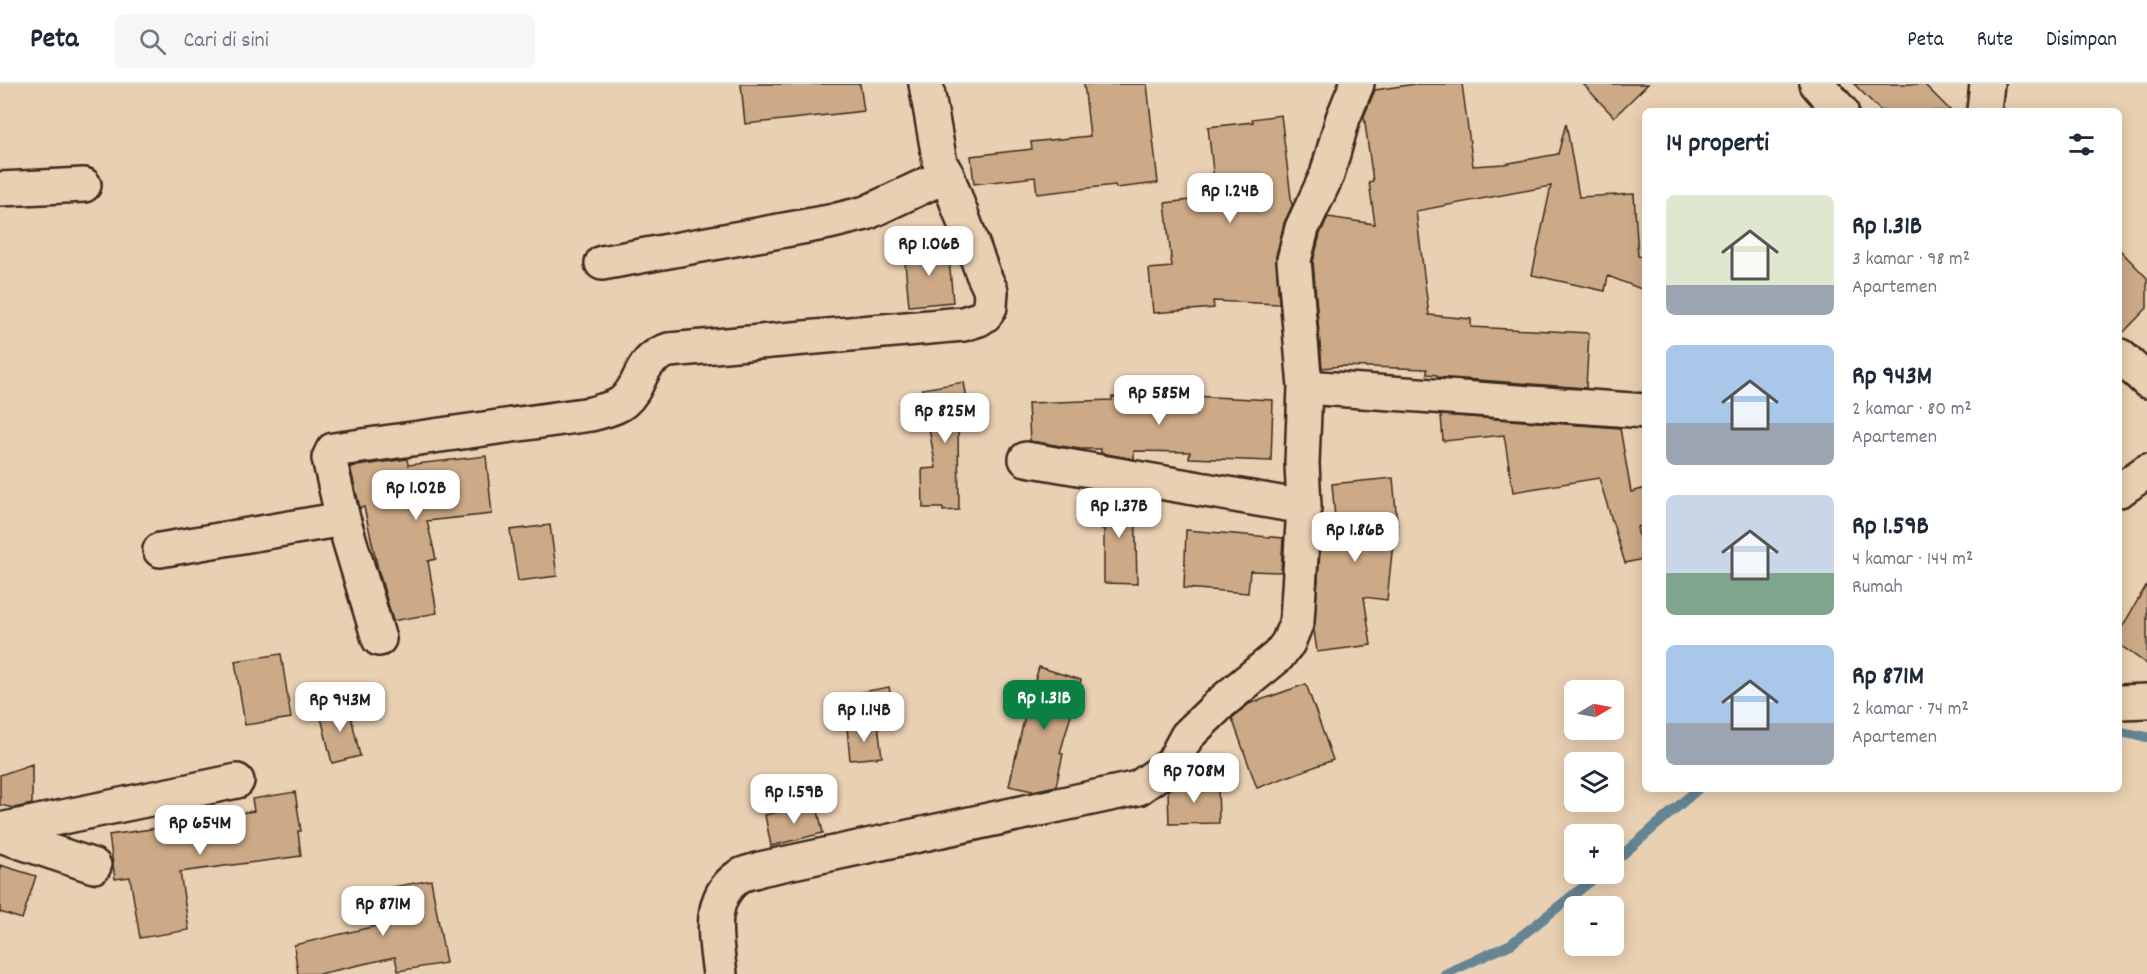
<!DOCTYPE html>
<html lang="id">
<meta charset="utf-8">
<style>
body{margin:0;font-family:Dekko,sans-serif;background:#f6f6f7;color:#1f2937;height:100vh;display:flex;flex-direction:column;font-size:22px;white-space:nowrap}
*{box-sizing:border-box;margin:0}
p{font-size:20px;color:#747a83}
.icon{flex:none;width:33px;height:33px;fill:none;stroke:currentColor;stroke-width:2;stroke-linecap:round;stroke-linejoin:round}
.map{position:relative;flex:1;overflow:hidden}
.sheet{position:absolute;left:1642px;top:24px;width:480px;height:684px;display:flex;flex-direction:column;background:#fff;border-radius:9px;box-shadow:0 3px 15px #0003}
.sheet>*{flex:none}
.needle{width:39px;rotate:80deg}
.tools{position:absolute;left:1564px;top:596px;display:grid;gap:12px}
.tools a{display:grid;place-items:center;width:60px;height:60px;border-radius:9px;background:#fff;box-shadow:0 3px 15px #0003;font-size:30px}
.price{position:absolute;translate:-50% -51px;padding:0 14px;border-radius:12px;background:#fff;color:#222;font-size:20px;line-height:39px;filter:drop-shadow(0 2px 3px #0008)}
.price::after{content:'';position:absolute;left:50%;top:36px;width:18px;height:14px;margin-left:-9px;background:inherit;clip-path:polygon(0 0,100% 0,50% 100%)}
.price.selected{background:#0b8043;color:#fff}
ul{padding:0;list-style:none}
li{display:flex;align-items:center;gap:18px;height:150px;padding:0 24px}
li span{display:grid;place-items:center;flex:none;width:168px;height:120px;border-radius:9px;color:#555}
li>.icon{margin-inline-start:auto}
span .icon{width:72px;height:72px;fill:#fffc;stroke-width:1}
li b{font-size:26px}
h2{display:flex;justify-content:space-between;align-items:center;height:72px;padding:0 24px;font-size:26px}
header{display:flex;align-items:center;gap:36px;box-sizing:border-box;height:84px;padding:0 30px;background:#fff;border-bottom:2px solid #e0e1e3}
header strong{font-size:28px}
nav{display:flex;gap:33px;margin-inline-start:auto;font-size:21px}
.search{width:420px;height:54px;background:#f6f6f7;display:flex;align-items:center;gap:15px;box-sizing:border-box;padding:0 21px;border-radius:9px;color:#747a83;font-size:22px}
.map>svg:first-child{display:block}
</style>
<header>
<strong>Peta</strong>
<div class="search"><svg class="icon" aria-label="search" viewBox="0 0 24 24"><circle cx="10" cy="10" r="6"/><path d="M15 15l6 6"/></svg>Cari di sini</div>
<nav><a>Peta</a><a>Rute</a><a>Disimpan</a></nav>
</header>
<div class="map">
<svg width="2147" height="890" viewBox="0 0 2147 890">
<rect width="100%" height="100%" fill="#ead0b2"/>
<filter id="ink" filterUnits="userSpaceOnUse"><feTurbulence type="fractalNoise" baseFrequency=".0167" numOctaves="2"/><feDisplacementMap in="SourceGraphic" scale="12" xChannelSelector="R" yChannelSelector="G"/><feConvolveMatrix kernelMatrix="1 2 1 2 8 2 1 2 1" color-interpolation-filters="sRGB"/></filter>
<g filter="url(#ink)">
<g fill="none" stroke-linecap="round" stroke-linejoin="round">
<path stroke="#658594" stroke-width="10" d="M2120,648L2147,653
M1614,778L1698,705
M1445,890L1511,860L1601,789"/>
</g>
<path fill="#cdaa87" stroke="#3b2a1e" stroke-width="1.5" d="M741,0H860L864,27L745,40Z
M1084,0H1147L1158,99L1116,104L1115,101L1037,110L1035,93L974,100L971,72L1032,65L1031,58L1090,52Z
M1415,0H1462L1473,82L1504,80L1558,70L1566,39L1579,113L1634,110L1638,172L1646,174V207L1608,192L1605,207L1532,191L1551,102L1416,127L1429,231L1471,235V243L1589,249L1586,304L1437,293V291L1427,290V285L1341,282L1322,284L1313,178L1320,150L1328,133L1375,140L1369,98L1373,97L1364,32L1375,6Z
M1583,0H1648L1614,33Z
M1854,0H1924L1951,27H1881Z
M1281,31L1292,122L1284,139L1276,172L1279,220L1213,217L1214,224L1153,229L1149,185L1172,183L1165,119L1216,113L1208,43L1253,38L1252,35Z
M948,164L953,218L909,222L904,168Z
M2120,166L2147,194V224L2120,252Z
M964,298L972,344L958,347L959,426L943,427V424H923L922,385L936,384L922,305Z
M1192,312L1273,316L1271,377L1189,374L1190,368L1134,367V375L1101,369V365H1080L1030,357L1028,319L1112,316V313Z
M1441,331L1620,344L1631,408L1646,404V441L1637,443L1643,475L1625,479L1599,394L1513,408L1504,351L1443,357Z
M486,372L492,430L427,437L436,475L428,477L437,529L393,537L378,485L364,423L360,424L350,383L407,375L408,381Z
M1393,394L1398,449H1394L1387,516L1364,513L1371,561L1317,568L1314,546L1321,455L1337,456L1332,400Z
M1102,407L1135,413L1137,500L1104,499V445H1102Z
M550,441L557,492L518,497L510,446Z
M1186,446L1283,454L1281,488L1250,487L1248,509L1184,504Z
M2147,500V580L2120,561V547Z
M281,570L291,634L245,641L235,577Z
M1039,583L1081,596L1060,669L1063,670L1056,702L1032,707L1009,702L1026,627Z
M1306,600L1333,676L1257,704L1232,634L1249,620Z
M889,603L895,633L858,641L851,610Z
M348,619L360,672L332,679L319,625Z
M878,641L882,673L850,676L847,644Z
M32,680V720L14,724L0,721V691Z
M1218,700L1219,739L1169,740L1168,706L1175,701Z
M295,708L301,747H298L301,772L180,788L189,846L140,854L130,793L115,795L109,751L179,741V737L254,727L252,715Z
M805,722H817L823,749L771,762L765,731Z
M0,781L36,792L22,835L0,828Z
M431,796L446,879L398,887L395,873L319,890H298L294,861L389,839L382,805Z"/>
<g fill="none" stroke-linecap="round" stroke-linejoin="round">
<defs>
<path id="minor" d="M1817,0L1841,27
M1984,27L1987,0
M0,105L84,101
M602,179L829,138L866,129L947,91
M2120,272L2147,297
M1305,303L1646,327
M1026,375L1304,423
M2120,406L2147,387
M160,466L343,435
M379,555L343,435L329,374L333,366L591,330C601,327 614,325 623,318C644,300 637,276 669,266L963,240L979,235L985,231L990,223L991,207L983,190L947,91L940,79L926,0
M2120,618L2147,617
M0,746L237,697
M0,751L94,782
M720,890C716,858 706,815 738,793C743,789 753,788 760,785L1138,704L1172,680L1187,652L1222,618L1278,572L1288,559L1297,537L1304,423L1302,379L1305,303L1294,176L1302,144L1327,91L1343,34L1357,0"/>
</defs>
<use href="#minor" stroke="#3b2a1e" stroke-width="38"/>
<use href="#minor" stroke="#ead0b2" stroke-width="33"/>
</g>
</g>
</svg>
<div class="tools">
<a><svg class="needle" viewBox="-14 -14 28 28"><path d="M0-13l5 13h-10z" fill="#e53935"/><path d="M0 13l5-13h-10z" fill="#747a83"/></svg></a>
<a><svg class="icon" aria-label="layers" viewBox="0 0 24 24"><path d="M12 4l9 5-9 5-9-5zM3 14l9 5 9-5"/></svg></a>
<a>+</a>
<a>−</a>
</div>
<b class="price" style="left:1230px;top:140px">Rp 1.24B</b>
<b class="price" style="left:929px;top:193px">Rp 1.06B</b>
<b class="price" style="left:1159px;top:342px">Rp 585M</b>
<b class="price" style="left:945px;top:360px">Rp 825M</b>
<b class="price" style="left:416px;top:437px">Rp 1.02B</b>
<b class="price" style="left:1119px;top:455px">Rp 1.37B</b>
<b class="price" style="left:1355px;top:479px">Rp 1.86B</b>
<b class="price selected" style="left:1044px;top:647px">Rp 1.31B</b>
<b class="price" style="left:340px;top:649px">Rp 943M</b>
<b class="price" style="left:864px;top:659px">Rp 1.14B</b>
<b class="price" style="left:1194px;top:720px">Rp 708M</b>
<b class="price" style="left:794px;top:741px">Rp 1.59B</b>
<b class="price" style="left:200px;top:772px">Rp 654M</b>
<b class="price" style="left:383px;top:853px">Rp 871M</b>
<section class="sheet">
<h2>14 properti<svg class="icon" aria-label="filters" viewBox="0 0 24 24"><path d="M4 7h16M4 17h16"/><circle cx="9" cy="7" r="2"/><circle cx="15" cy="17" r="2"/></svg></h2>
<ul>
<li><span style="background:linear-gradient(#dfe7d0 75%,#9aa5b1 0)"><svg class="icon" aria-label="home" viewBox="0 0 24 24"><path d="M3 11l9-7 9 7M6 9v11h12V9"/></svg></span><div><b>Rp 1.31B</b><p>3 kamar · 98 m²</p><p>Apartemen</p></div></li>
<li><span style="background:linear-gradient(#a9c7e8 65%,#9aa5b1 0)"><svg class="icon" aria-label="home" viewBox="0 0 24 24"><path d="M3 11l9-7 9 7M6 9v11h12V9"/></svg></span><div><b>Rp 943M</b><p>2 kamar · 80 m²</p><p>Apartemen</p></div></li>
<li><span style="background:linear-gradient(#c9d6e8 65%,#7fa58c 0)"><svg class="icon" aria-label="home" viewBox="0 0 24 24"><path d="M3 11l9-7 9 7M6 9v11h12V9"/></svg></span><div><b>Rp 1.59B</b><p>4 kamar · 144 m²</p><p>Rumah</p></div></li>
<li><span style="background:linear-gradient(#a9c7e8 65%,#9aa5b1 0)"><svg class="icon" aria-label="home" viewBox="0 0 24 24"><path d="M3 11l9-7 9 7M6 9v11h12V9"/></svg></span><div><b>Rp 871M</b><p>2 kamar · 74 m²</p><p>Apartemen</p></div></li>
</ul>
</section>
</div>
